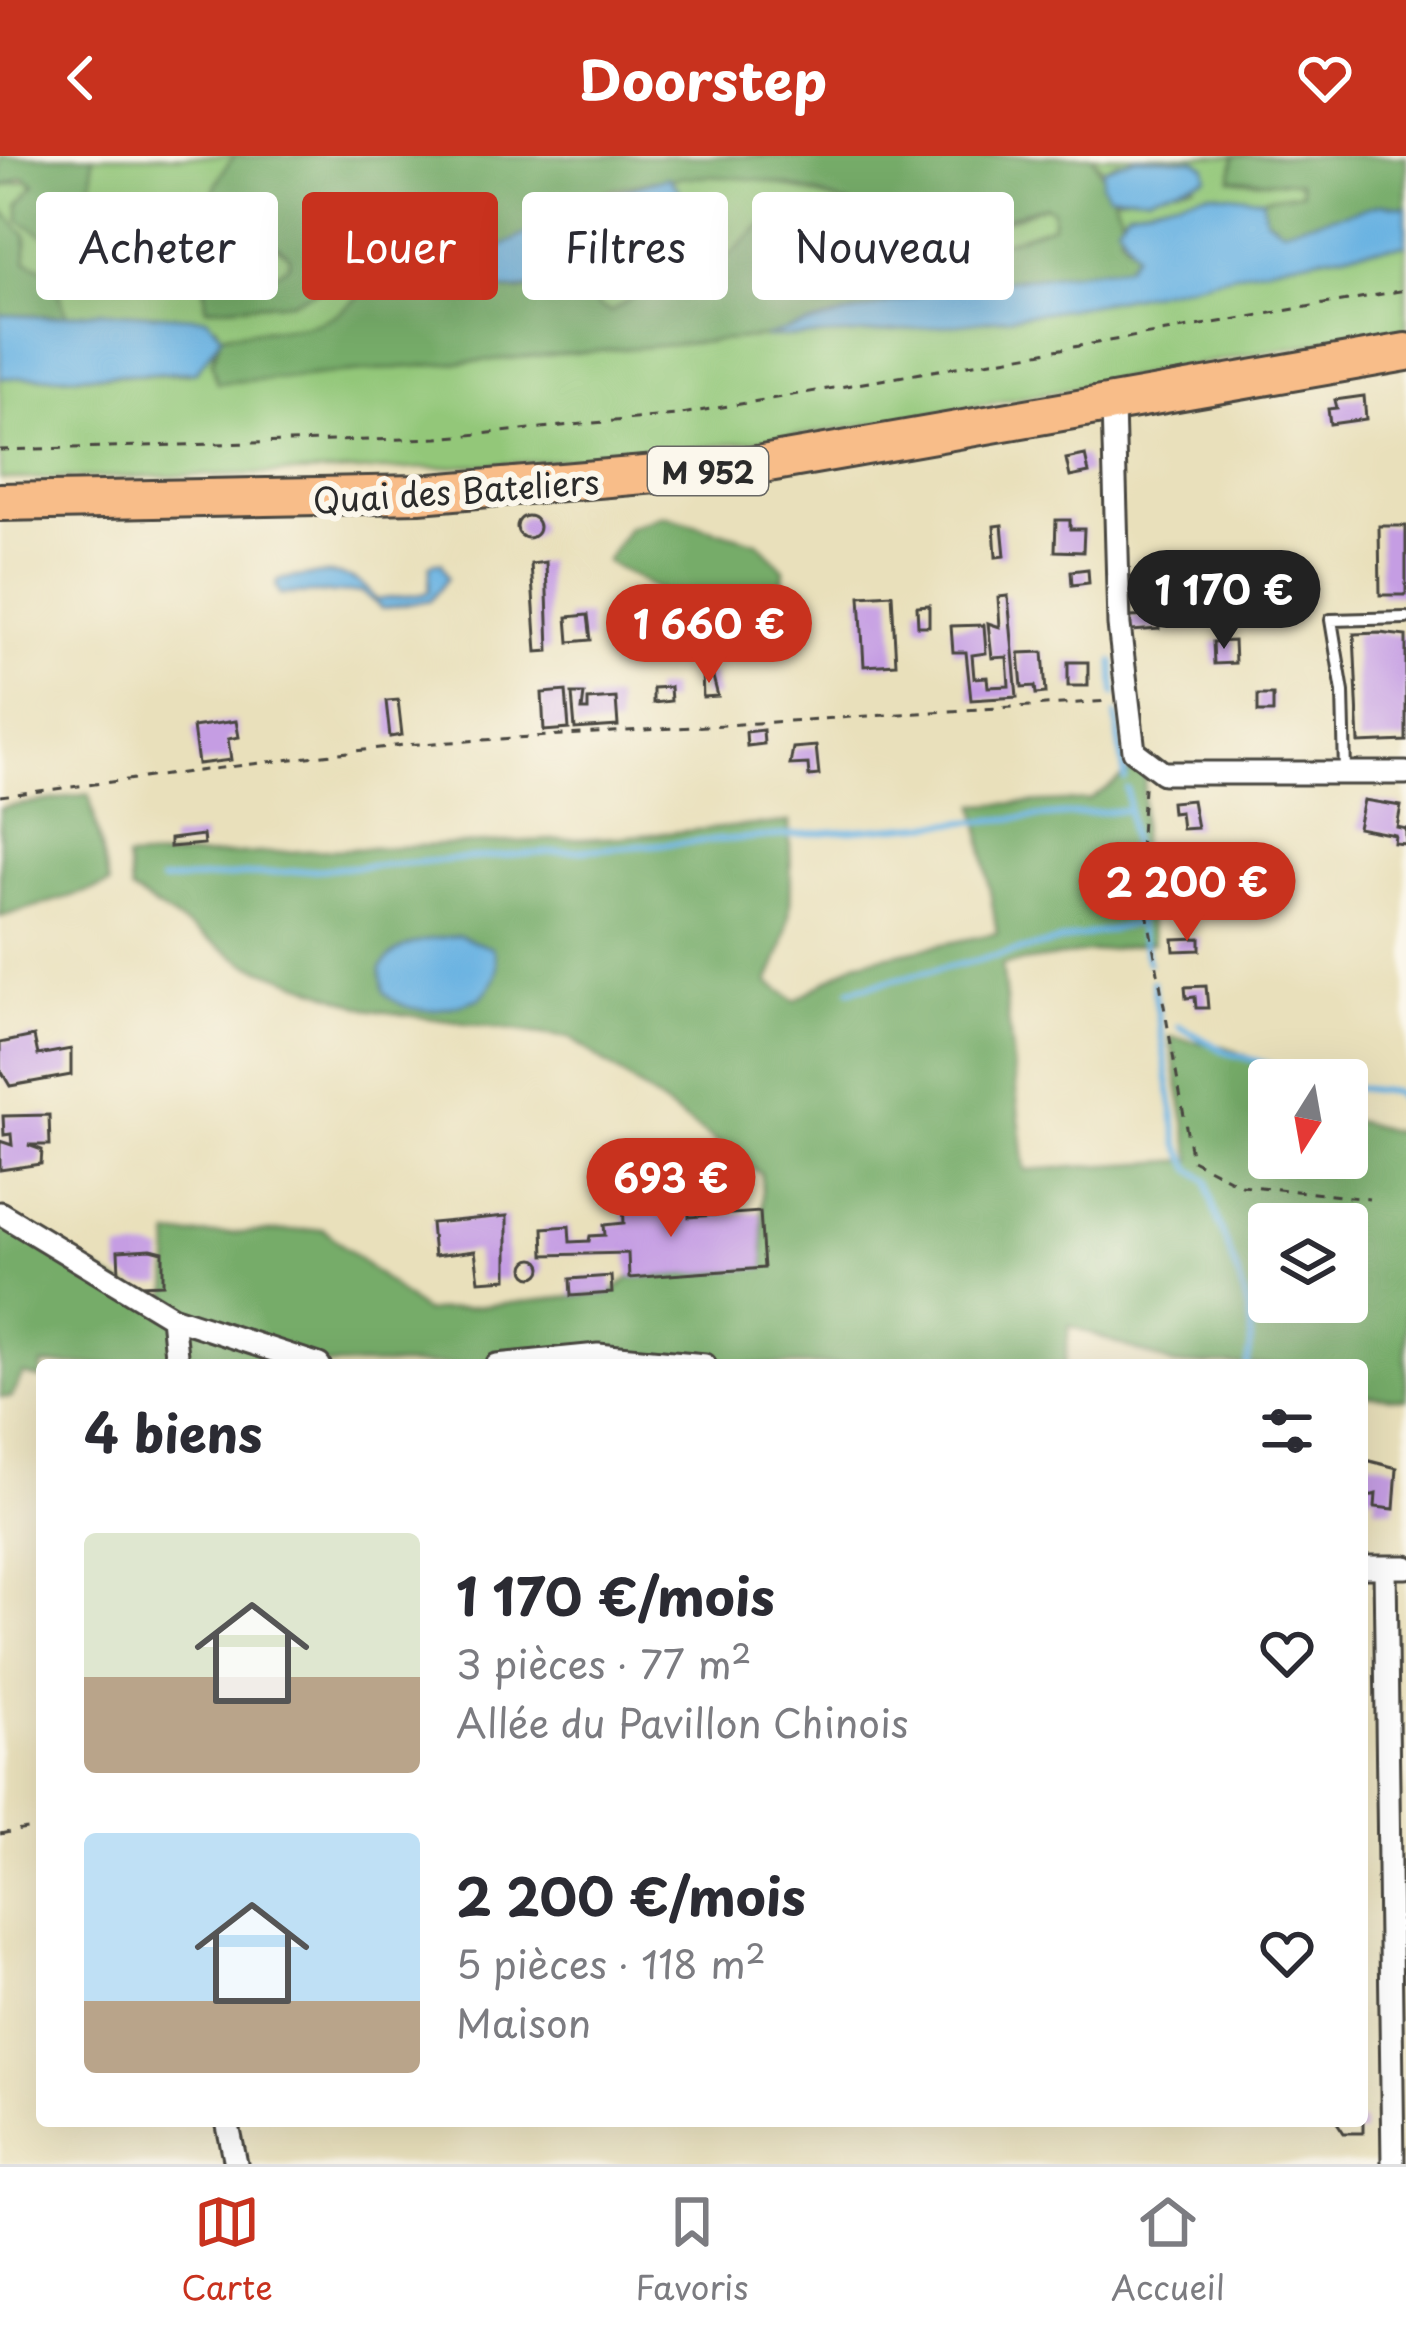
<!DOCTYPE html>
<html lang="fr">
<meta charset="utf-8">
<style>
body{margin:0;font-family:"Playpen Sans",sans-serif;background:#f7f7f7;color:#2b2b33;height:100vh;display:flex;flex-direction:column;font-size:45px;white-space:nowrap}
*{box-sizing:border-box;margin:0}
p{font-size:39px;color:#7c7c81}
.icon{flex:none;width:66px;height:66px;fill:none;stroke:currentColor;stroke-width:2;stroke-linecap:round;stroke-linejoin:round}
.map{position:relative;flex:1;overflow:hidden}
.sheet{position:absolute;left:36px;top:1203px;width:1332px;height:768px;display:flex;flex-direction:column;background:#fff;border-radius:12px;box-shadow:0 12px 48px #0002}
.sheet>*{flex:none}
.guide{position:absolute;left:36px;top:36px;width:1335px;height:108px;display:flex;gap:24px}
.needle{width:78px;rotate:191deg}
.buttons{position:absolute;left:1248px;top:903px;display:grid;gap:24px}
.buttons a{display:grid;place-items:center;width:120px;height:120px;border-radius:12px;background:#fff;box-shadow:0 12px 48px #0002;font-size:60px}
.price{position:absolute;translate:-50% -102px;padding:0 27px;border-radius:42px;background:#c8321e;color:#fff;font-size:39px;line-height:78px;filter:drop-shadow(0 3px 6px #0008)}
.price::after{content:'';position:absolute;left:50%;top:72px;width:36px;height:27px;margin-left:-18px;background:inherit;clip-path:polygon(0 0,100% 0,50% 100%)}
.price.current{background:#222;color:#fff}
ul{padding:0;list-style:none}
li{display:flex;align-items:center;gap:36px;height:300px;padding:0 48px}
li span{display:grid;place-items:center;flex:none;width:336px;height:240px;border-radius:12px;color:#555}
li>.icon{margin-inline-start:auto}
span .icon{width:144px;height:144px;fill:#fffc;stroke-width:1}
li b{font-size:51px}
h2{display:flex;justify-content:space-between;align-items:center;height:144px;padding:0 48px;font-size:51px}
.pill{padding:0 42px;border-radius:12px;background:#fff;box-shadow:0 12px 48px #0002;font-size:42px;line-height:108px}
.pill.current{background:#c8321e;color:#fff}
header{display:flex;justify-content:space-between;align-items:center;height:156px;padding:0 48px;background:#c8321e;color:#fff;font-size:54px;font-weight:700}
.menu{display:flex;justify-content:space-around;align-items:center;height:168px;border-top:3px solid #e1e1e2;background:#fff;font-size:33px;color:#7c7c81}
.menu a{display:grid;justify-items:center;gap:6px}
.menu .current{color:#c8321e}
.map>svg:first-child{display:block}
</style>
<header><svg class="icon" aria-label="back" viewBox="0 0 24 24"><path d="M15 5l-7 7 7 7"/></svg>Doorstep<svg class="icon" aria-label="heart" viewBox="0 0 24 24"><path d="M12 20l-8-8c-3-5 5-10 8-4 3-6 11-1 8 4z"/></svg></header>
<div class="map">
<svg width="1406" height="2008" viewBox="0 0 1406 2008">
<rect width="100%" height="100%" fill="#fbf7ec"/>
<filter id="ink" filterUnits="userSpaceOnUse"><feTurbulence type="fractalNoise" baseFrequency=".00833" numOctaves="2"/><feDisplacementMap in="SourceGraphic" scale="24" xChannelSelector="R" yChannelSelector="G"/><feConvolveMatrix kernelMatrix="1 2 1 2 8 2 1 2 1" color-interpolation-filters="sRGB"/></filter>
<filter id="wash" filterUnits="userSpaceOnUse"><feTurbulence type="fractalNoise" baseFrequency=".004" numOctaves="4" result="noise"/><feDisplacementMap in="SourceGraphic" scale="48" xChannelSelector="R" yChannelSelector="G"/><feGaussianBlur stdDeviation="2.7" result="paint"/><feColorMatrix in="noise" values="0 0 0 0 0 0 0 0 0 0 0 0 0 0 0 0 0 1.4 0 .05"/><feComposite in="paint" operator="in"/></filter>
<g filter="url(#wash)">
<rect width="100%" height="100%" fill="#e9e0bb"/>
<path fill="#93c779" stroke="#5f7952" stroke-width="3" d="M93,0H235C212,24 213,46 213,78L239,85L262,81L290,100L289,111C272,123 234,124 216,113L204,120L206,152L290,146L317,135L351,102L378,97L447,103L446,114C360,106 372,154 308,170C280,177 250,172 222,179L216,169L114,156L67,160L56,130L26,105V79L0,52V31L30,24L33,34L19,48L80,57L92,31Z
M1092,0H1234L1232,23C1255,29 1277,22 1299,26L1302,36L1262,42L1210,36L1128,54L1121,61L1114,42L1196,28L1118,5L1104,13Z
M707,18L767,25L848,48L910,77L1000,67L1045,50L1053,54V70C1000,98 951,88 895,80C851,74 806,73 761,69L730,99L633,139L623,152L611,156L599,151L575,118L601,102L674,96L686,92L693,77L702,79L725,68L724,56L686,43L669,21Z
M1406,89V173C1193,204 984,255 771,283C514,316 258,319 0,323V222L184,218L196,216L215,189L212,206L218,227L764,181C902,181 1064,157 1199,126C1269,110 1335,96 1406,89Z"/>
<path fill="#76ac69" stroke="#506c4a" stroke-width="3" fill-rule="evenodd" d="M0,0H93L92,31L71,83L49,82L19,64V48L35,28L23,21L0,31Z
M235,0H1092C1095,3 1121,55 1121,60C1121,67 1119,73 1120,79L1136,97L1127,110L944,132L764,181L217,227L212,206L222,179C258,170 297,178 331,161C362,145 378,113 416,111C450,109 475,130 505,134C532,138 550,122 575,118L599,151L611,156L664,120L730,99L761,69L791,67L946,91L996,89L1053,69V54L1045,50C999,62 958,80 908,77C890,75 868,56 850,49C768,17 688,11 604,36L623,66L652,65L693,77L686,92L659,99L595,86H519L447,103L378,97L351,102L317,135L290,146L206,152L205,114C231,112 263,129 289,110L290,100C266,77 249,85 219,85C200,60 215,20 235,0Z
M1234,0H1406V51L1381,48L1283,73L1265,61L1262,42L1302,36L1299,26L1231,23Z
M0,52L26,79V105L64,121L56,130L67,160L0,159Z
M663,359L758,386L784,413L778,490L765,493L739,457L696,455L606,405L628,371Z
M1146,605L1139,712L1153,787L1002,809L1025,1014L1192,1004L1170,881L1226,891L1301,924H1269V1002H1347V963L1406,979V1243L1362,1239V1209H1175L1069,1169L1065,1209H42V1223L23,1218L11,1242L0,1241V1060L138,1137L168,1140L170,1080L323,1073L424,1156L611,1137L629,1122L764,1111L761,1018L570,882L372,854L247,808L131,735L127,703L620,681L789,666C791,730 797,768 768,826L795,845L856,806L997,777L976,649L1090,644ZM1269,1068H1347V1146H1269Z
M89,638L109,729L0,761V652Z"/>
<path fill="#6ab3e2" stroke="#4a6f86" stroke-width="3" d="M1136,1L1196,4L1206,11L1207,21L1148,40L1108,38L1102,28L1104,13Z
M668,21L687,43L724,56L721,74L702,79L594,56L593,44Z
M1210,36L1262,42L1265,62L1283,73L1381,48L1406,51V89C1335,96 1269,110 1199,126C1064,157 902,181 764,181L944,132L1127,110L1136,97L1117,68L1128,54Z
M545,74L633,91L645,98C629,106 614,97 599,103C529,133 518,149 442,111L447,103L493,95L531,75Z
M101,155L207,162L222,179L196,216L0,222V159L50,161Z
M435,407H442L448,422L431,444L382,453L362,436L280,438L276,429L278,424C317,418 353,408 376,444L423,438L429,435L430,409Z
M459,780L492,792C502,814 496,825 480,842C448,854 410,863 384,836L380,814C395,786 430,782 459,780Z"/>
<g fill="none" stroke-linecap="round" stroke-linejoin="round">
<path stroke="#6ab3e2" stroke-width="6" d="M1113,506L1115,538
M1116,559L1125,623
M1127,633L1138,767
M162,725L1129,654
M1153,826L1178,988L1192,1014L1207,1024C1216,1082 1265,1151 1247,1209
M850,834L1138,767L1148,806
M1179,870L1228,897L1324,924
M1347,931L1393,936L1406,948"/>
</g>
<g id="blocks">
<path fill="#c59de3" d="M1364,240L1366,263L1330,268L1328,253L1337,252L1335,244Z
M1085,299L1089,317L1070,321L1066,303Z
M517 371a11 11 0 1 1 22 0a11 11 0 1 1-22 0Z
M1056,364H1070V373H1084L1083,396L1055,395Z
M1002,369L1005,400L996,401L994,370Z
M1379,370H1406V439H1380Z
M546,406L549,495L537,496L531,408Z
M1152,412H1172V429H1153Z
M1088,413L1089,427L1072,429L1071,415Z
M892,438L896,508L864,510L860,440Z
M1008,440L1017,541L971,544L966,496H953L951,470L984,469L986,497L972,499L974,522L987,521L988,531L1009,530L1007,501L992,502L988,467L1000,471L998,441Z
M929,449V470H918L917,450Z
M588,459L591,484L569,486L567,461Z
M1158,460L1159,473L1131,475L1129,461Z
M1380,477L1406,480V585L1359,587L1354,478Z
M1234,485L1235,507L1214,508L1213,486Z
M1043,496L1046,537L1036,538L1035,530L1022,531L1019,497Z
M1068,506H1088V530H1068Z
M702,517H712L718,540L703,541Z
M670,531L671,545L653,547V532Z
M566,535L569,573L544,575L542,537Z
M572,538H584L582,554H588V544L616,542L618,570L575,573Z
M1258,539H1273V556H1258Z
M398,544L402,579L390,581L386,545Z
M236,565L239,581L228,583L231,604L198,608L193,571Z
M763,574L764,588L747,590L746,576Z
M816,590L819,619L809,620L808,608L790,609L793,592Z
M1192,644L1197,672L1182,673L1180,656L1172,657L1171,646Z
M1364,644L1401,650L1397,671L1406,673V688L1394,687L1395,679L1358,672Z
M203,679L204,688L170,691V683Z
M1156,736L1202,742V749L1157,750Z
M1200,782V794L1174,795L1173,783Z
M1206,830L1208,852H1196L1195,841L1186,842L1185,831Z
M34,880L38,899L71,893V919L10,930L0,913V887Z
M49,959L50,989H28L42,994L41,1008L0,1014V985L12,989L11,978L4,979L3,960Z
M688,1041L689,1061L760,1056L764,1112L629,1122L628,1097L544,1099L543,1072L569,1070L570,1086L589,1085L590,1080L605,1079L604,1069L624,1067L623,1046Z
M507,1060V1123L479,1125L475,1095L434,1100L431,1067Z
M151,1093L163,1096V1128L139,1129L119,1117L118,1095Z
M524 1112a9 9 0 1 1 18 0a9 9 0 1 1-18 0Z
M611,1120L612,1137L571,1140L570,1123Z
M1362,1303L1397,1312L1394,1353L1375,1351L1376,1338L1362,1342Z
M1336,1965H1363V1977H1344Z"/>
</g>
</g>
<g filter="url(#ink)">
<use href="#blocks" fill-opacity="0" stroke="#484641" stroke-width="3"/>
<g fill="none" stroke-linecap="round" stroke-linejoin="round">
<defs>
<path id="service" d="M1345,616L1343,536L1331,464L1406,462"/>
<path id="minor" d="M1113,250L1119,469L1134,595L1163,617H1406
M0,1057L172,1161L177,1209
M172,1161L319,1209
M497,1209L598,1199L705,1209
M1362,1411H1406
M1385,1412L1393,2008
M227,1965L236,2008"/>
<path id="primary" d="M0,346L419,338L751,310L1406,196"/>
</defs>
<use href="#service" stroke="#484641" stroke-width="16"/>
<use href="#minor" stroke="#484641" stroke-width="27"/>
<use href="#primary" stroke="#484641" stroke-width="42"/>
<path stroke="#484641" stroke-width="3" stroke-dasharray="9 9" stroke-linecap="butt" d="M0,294L438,282L676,259L1406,134
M1144,631L1139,712L1192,1004L1241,1029L1369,1043
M0,640L403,589L1110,545
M0,1678L42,1670"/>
<use href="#service" stroke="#fff" stroke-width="10"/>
<use href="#minor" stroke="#fff" stroke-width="21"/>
<use href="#primary" stroke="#f8bd89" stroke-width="36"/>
</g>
</g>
<g text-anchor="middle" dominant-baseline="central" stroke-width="12" stroke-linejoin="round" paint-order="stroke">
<rect fill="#fbf7ec" stroke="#696865" stroke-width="3" x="648" y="291" width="120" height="48" rx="9"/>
<g font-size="30" font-weight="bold" fill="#2b2b2b">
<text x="708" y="315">M 952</text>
</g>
<g font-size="33" fill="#2b2b2b" stroke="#fbf7ec">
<text transform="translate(456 334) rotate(-4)">Quai des Bateliers</text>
</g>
</g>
</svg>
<div class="buttons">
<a><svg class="needle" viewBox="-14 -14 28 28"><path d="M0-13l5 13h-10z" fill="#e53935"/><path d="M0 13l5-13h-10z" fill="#7c7c81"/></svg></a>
<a><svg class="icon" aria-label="layers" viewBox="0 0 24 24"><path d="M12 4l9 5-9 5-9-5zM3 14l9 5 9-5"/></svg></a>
</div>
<b class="price current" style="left:1224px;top:496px">1 170 €</b>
<b class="price" style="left:709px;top:530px">1 660 €</b>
<b class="price" style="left:1187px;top:788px">2 200 €</b>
<b class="price" style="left:671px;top:1084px">693 €</b>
<div class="guide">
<a class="pill">Acheter</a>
<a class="pill current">Louer</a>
<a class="pill">Filtres</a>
<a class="pill">Nouveau</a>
</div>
<section class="sheet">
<h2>4 biens<svg class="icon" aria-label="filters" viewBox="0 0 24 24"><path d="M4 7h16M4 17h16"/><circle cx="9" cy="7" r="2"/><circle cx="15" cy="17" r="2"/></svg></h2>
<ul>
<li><span style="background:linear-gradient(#dfe7d0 60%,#b9a48a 0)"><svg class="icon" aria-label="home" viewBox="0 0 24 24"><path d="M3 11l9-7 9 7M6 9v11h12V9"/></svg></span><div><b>1 170 €/mois</b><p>3 pièces · 77 m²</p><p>Allée du Pavillon Chinois</p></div><svg class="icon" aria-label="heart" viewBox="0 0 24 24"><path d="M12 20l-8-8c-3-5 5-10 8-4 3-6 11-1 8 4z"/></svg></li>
<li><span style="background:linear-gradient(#bfe0f5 70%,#b9a48a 0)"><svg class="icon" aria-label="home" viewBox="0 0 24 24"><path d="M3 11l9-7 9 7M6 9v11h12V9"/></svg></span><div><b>2 200 €/mois</b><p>5 pièces · 118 m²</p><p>Maison</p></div><svg class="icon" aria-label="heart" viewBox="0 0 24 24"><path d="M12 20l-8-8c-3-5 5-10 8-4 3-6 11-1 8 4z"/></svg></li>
</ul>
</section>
</div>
<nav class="menu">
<a class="current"><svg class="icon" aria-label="map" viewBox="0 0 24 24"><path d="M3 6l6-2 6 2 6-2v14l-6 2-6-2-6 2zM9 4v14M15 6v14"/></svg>Carte</a>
<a><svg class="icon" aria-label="saved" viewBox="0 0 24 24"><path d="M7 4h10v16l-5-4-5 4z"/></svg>Favoris</a>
<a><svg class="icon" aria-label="home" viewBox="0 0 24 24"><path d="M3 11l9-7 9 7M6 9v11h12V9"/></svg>Accueil</a>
</nav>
